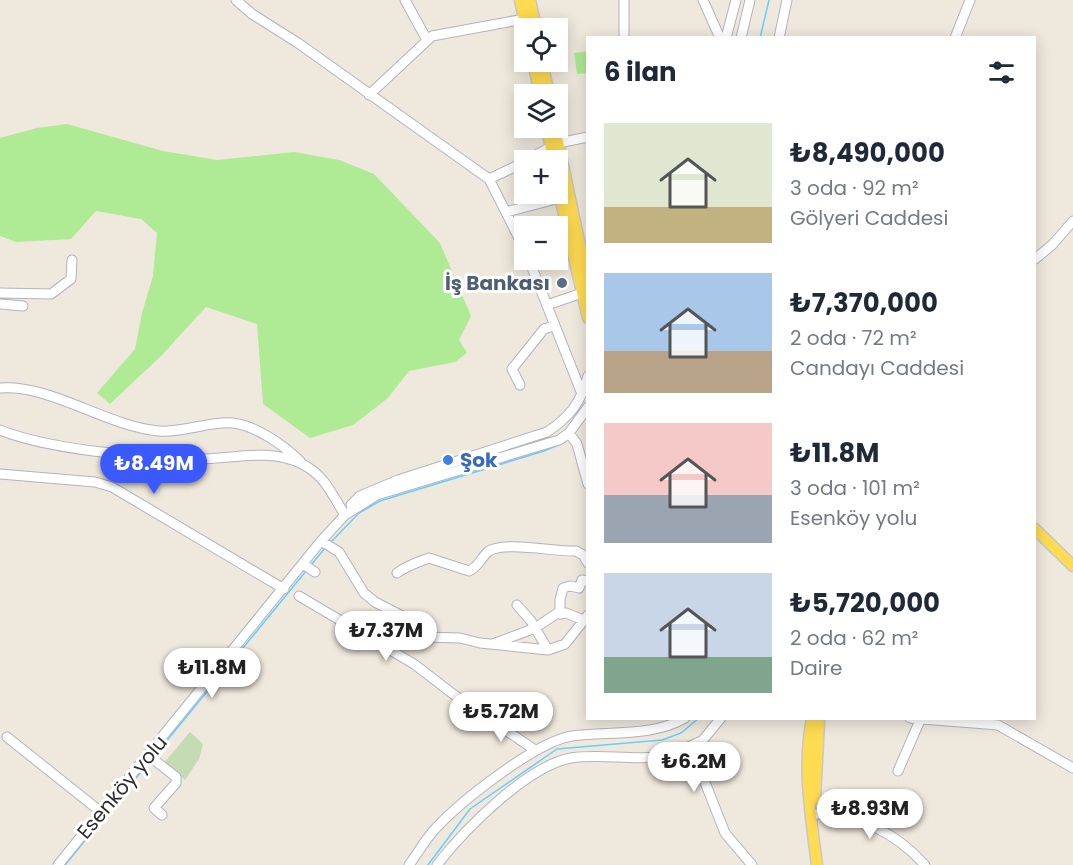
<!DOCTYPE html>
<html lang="tr">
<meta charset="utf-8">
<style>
body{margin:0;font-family:Poppins,sans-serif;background:#f6f6f7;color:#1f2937;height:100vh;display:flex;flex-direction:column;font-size:22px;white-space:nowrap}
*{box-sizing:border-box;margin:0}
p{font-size:20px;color:#747a83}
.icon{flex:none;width:33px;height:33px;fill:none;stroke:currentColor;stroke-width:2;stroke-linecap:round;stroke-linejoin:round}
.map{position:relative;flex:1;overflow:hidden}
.sheet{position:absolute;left:586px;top:36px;width:450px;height:684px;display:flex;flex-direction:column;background:#fff;border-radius:0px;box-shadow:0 3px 15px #0003}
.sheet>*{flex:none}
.fabs{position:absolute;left:514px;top:18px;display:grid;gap:12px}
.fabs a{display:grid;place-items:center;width:54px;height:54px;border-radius:0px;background:#fff;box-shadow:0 3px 15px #0003;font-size:30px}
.price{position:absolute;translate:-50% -51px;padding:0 14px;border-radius:21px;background:#fff;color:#222;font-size:20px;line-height:39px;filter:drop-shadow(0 2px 3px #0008)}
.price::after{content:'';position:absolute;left:50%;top:36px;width:18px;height:14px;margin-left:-9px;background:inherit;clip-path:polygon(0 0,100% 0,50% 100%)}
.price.active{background:#3a59ff;color:#fff}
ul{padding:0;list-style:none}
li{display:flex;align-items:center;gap:18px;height:150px;padding:0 18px}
li span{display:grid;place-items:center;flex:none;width:168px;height:120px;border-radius:0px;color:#555}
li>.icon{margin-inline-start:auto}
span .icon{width:72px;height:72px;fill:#fffc;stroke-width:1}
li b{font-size:26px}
h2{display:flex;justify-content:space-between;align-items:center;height:72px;padding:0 18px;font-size:26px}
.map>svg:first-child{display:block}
</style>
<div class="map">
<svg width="1073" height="865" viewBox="0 0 1073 865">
<rect width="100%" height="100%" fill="#efe8dd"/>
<path fill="#afeb94" d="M588,51V73L577,74L574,53Z
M67,124L163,151L217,160L294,152L339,160L374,174L440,243L471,316L459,340L467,353L455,362L409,371L388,398L353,425L310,438L263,404L257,324L206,307L161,356L110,404L97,393L135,349L142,313L153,276L157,233L141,219L96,211L71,239L16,242L0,236V138L37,128Z"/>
<path fill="#c5dbb2" d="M190,732L203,744L199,759L185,780L164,763Z"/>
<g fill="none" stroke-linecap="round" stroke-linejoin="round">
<path stroke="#66cffb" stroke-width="1.5" d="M760,38L769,0
M331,542L359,513L380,501L544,451L565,442
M311,565L325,548
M229,665L306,571
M155,755L224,671
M65,865L150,761
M428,865L470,809L557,749L662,740L681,733L699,718"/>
<defs>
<path id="minor" d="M236,0L252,14L298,43L489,179L525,250
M405,0L427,40
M703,0L720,38
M624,38V0
M726,38L736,0
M741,38L750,0
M779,38L787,0
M955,38L970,0
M369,95L432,36L524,19
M527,160L558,143L588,137
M489,179L525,162
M506,212L560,198
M1035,259L1052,245L1073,221
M529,260L582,394
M0,293L51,294L71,279L72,260
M0,304L23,306
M547,305L582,293
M520,385L512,369L544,329L554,326
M0,388C50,384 106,426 159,431C183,433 209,421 233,423C257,426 283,445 300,461
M0,430C50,450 139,457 194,459C230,460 268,447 302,464C325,475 332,495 345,515
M569,433L577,444L588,484
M0,474L95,482L112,487L284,589
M351,505L360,496L398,480L547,432C570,417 581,402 588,376
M321,541L339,552L364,593L375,602L406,618L412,629L425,637L460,638L480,643L548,650L565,644L588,615
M303,564L315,572
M397,573C406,566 418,562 429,558L469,571C479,567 481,557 489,551C506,541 555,552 576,551L583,555L588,563
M299,596L414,664L457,697L535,750
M517,605L531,621L548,650
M583,620L566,613L560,614V600L563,588L570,586L579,588L582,580L588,581
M493,644L535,628L559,612
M223,665L233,673
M721,718L702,741L697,762L725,833L752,865
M910,718L998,725L1073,768
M7,737L101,812
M149,756L176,777V783L154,808L162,815
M898,771L921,718
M817,814C861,816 895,832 925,865
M58,865L321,541L345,515L377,495L559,440L569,433L588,407
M409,865C418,853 426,838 436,828C461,801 537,741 572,736C607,731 653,737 685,718
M437,865C464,830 527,766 571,758C603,753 636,762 668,755C679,752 691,745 702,741"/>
<path id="major" d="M520,0L526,28
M530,0L536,28
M533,62L540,94
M542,62L549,94
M547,128L553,160
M555,128L588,283
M558,188L588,318
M1035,529L1073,566
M812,718C802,767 811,817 817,865
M815,799L819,722"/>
</defs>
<use href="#minor" stroke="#b1b3c1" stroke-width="11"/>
<use href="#major" stroke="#c8c8c8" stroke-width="13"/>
<use href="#minor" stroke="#fff" stroke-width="9"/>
<use href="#major" stroke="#ffdb52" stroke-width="10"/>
</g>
<circle fill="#5c6f8a" stroke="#fff" stroke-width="2" cx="562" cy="283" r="6"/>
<circle fill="#3f7fe0" stroke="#fff" stroke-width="2" cx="448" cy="460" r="6"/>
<g text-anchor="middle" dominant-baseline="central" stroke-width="6" stroke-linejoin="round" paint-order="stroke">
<g font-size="20" font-weight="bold" fill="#4e5e75" stroke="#fff" text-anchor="end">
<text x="550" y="283">İş Bankası</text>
</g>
<g font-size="20" font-weight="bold" fill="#366cbe" stroke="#fff" text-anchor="start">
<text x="460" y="460">Şok</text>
</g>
<g font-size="20" fill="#2c2c2c" stroke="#fff">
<text transform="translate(122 787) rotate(-50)">Esenköy yolu</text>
</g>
</g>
</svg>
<div class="fabs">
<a><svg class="icon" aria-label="locate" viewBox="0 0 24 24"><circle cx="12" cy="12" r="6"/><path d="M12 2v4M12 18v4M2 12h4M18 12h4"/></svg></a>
<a><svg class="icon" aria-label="layers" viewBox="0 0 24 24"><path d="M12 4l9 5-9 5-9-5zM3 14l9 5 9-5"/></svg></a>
<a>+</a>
<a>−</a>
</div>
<b class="price active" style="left:154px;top:495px">₺8.49M</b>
<b class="price" style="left:386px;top:662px">₺7.37M</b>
<b class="price" style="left:212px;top:699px">₺11.8M</b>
<b class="price" style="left:501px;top:743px">₺5.72M</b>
<b class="price" style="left:694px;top:793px">₺6.2M</b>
<b class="price" style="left:870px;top:840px">₺8.93M</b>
<section class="sheet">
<h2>6 ilan<svg class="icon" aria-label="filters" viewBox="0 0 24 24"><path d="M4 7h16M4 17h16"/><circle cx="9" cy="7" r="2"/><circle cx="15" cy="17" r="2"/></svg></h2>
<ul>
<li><span style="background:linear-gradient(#dfe7d0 70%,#c2b280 0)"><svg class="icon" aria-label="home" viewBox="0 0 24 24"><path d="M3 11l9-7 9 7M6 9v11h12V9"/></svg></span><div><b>₺8,490,000</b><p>3 oda · 92 m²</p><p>Gölyeri Caddesi</p></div></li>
<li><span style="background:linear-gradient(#a9c7e8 65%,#b9a48a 0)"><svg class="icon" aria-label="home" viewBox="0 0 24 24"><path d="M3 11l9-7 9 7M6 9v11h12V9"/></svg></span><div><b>₺7,370,000</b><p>2 oda · 72 m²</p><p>Candayı Caddesi</p></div></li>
<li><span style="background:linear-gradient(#f6c9c9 60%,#9aa5b1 0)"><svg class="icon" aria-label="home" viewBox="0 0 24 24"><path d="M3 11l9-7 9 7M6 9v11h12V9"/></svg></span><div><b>₺11.8M</b><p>3 oda · 101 m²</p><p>Esenköy yolu</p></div></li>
<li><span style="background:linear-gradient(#c9d6e8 70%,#7fa58c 0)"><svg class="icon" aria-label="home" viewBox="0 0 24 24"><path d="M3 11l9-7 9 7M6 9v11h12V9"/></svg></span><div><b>₺5,720,000</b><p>2 oda · 62 m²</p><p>Daire</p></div></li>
</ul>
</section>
</div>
